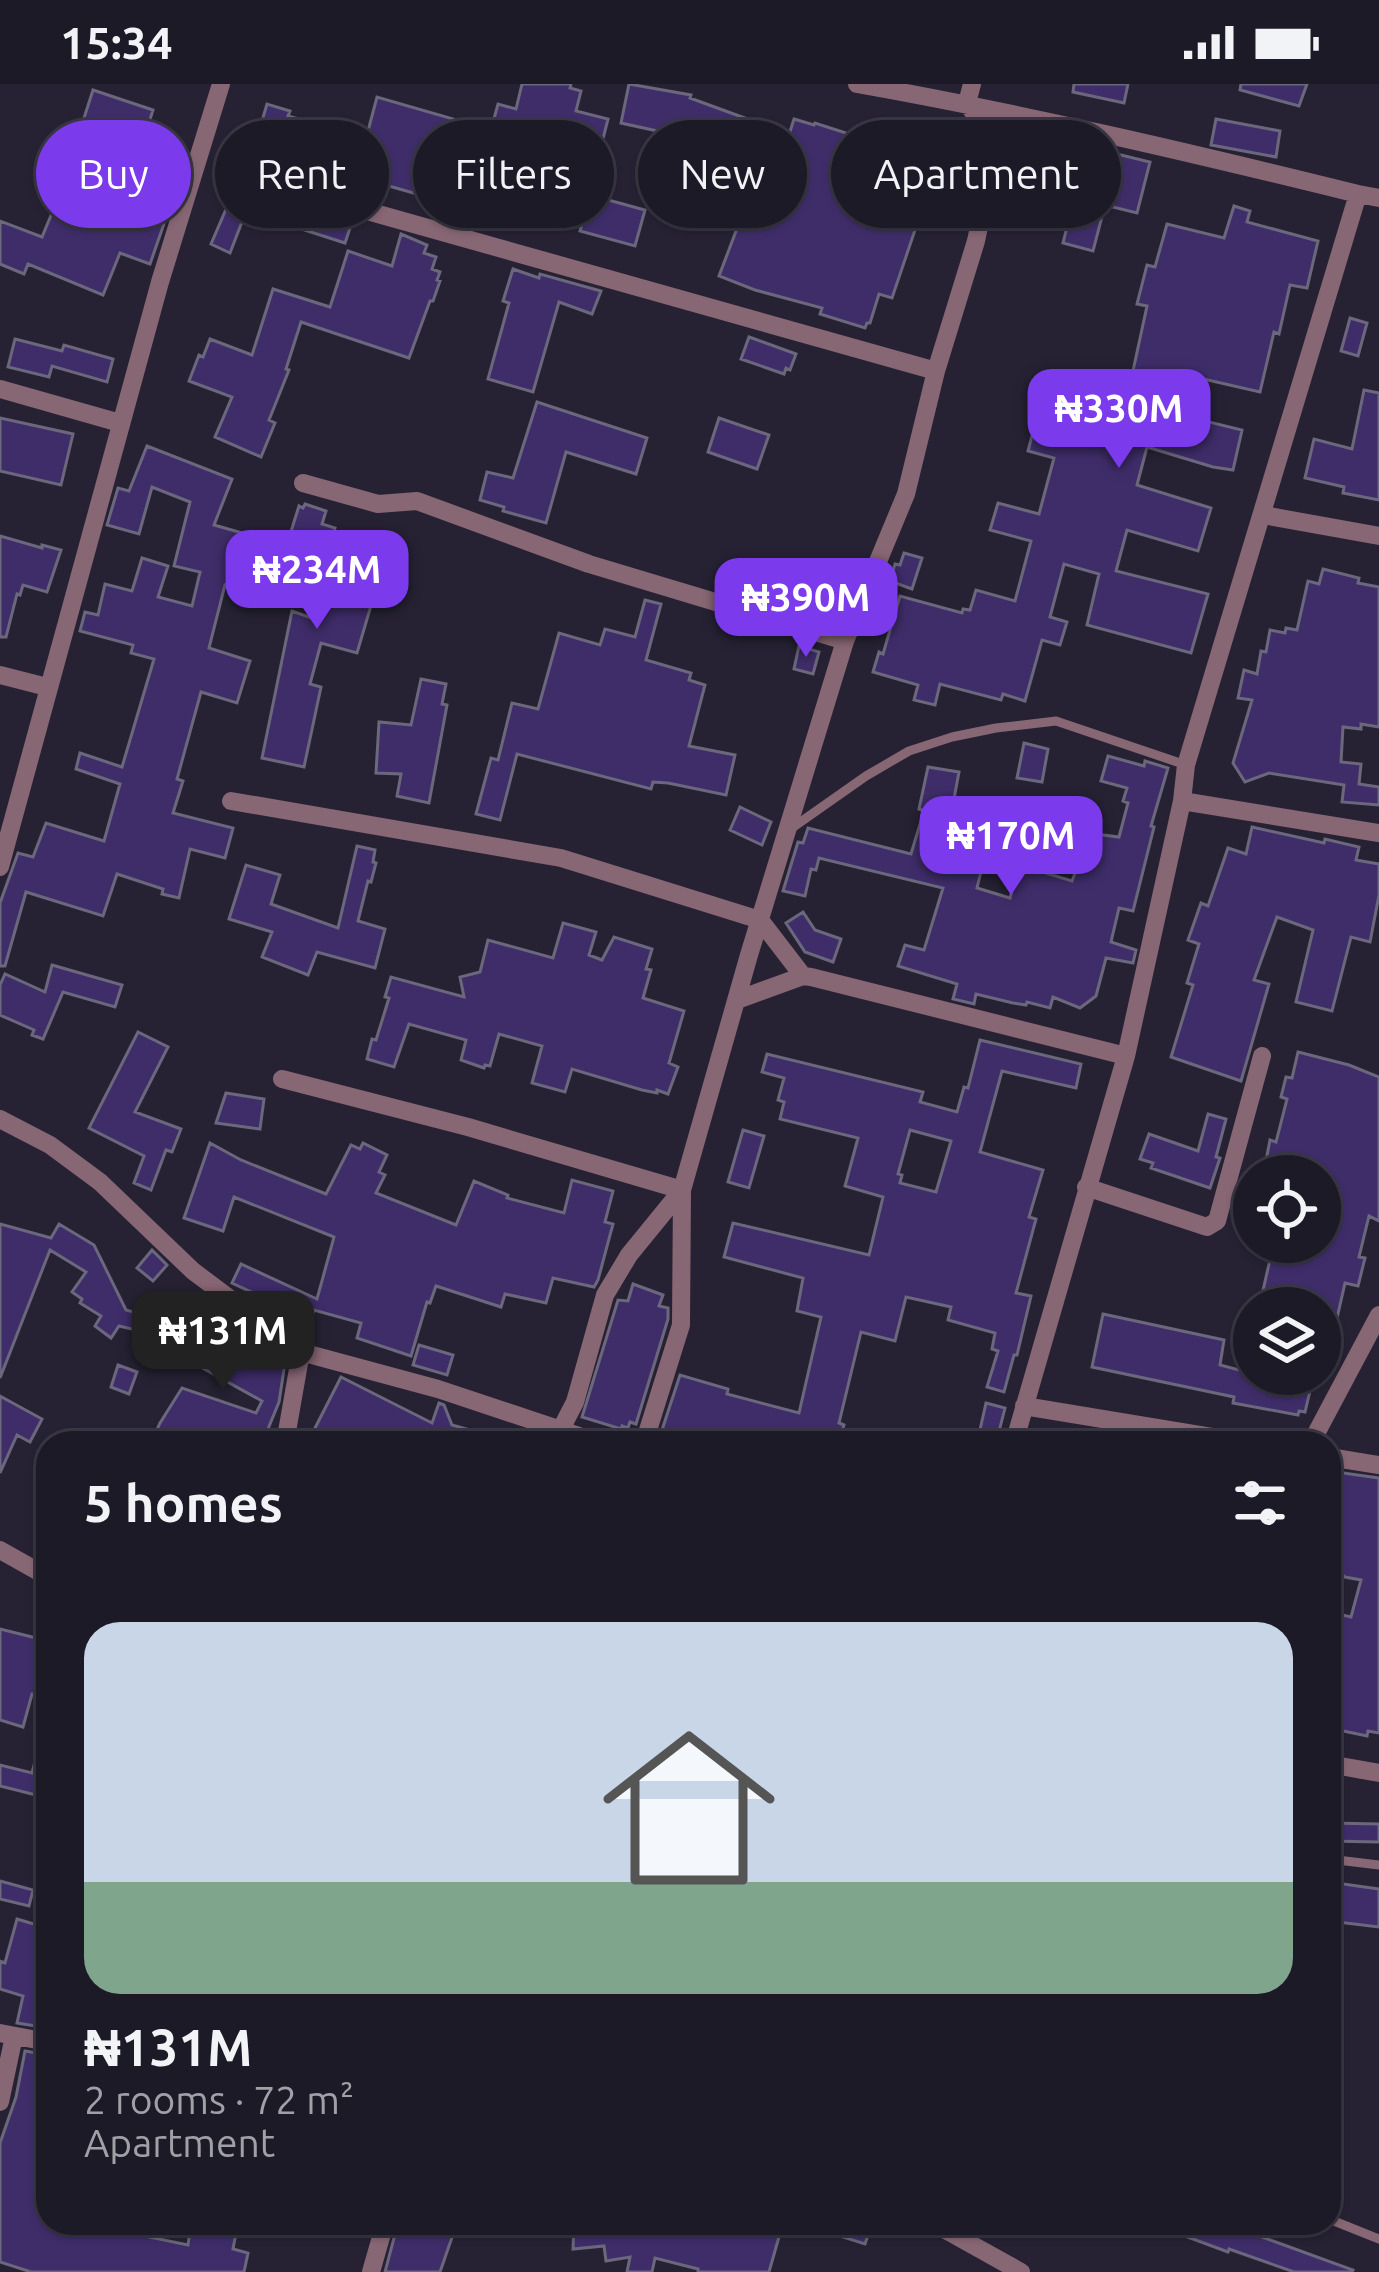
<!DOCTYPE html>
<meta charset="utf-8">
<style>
body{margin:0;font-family:Ubuntu,sans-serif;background:#292733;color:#f1f3f6;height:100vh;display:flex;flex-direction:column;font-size:45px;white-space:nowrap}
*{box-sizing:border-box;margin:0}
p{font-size:39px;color:#a0a1a7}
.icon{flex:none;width:66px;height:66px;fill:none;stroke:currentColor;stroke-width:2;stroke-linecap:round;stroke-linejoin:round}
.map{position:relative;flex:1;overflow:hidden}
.panel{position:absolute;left:36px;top:1347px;width:1305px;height:804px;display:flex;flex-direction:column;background:#1c1a27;border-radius:36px;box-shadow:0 3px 9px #0004,0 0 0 3px #3a3844}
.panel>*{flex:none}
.hud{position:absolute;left:36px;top:36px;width:1308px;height:108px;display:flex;gap:24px}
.buttons{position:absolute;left:1233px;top:1071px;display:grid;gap:24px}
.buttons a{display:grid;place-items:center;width:108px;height:108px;border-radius:50%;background:#1c1a27;box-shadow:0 3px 9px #0004,0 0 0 3px #3a3844;font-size:60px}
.price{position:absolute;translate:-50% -102px;padding:0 27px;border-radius:24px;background:#7c3aed;color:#fff;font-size:39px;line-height:78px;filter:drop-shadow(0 3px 6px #0008)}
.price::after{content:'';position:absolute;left:50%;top:72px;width:36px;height:27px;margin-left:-18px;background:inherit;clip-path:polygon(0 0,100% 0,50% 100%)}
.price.on{background:#222;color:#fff}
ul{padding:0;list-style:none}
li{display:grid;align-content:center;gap:24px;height:636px;padding:0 48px}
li+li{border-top:3px solid #3a3844}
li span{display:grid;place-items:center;height:372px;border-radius:36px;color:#555}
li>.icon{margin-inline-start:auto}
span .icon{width:216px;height:216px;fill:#fffc;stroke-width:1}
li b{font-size:51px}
h2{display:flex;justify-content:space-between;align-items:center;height:144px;padding:0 48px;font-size:51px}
.chip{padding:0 42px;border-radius:54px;background:#1c1a27;box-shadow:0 3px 9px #0004,0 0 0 3px #3a3844;font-size:42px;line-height:108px}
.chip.on{background:#7c3aed;color:#fff}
.status{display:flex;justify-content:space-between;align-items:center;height:84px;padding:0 60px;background:#1c1a27;direction:ltr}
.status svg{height:33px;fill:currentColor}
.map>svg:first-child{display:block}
</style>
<div class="status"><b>15:34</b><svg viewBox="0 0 49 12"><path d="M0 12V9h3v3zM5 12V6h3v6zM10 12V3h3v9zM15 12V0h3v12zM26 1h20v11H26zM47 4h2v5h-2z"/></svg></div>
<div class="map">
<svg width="1379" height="2188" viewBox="0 0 1379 2188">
<rect width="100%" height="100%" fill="#262234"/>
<path fill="#3f2d6a" stroke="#6b677c" stroke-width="3" fill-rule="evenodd" d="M522,0H571L570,4L581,7L576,27L608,35L585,126L568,121L576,93L527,81L515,126L458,111L455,121L382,100L378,105L364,102L345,159L236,124L267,20L290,27L288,32L358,52L360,44L368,47L377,13L491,46L498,20L516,25Z
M629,0L691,11L690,14L753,37L741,72L694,55L621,39Z
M1074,0H1128L1124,19L1073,8Z
M1241,0H1307L1299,22L1240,6Z
M93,6L153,26L139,70L156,76L151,89L161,93L148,128L166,134L150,180L120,169L103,211L28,180L24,190L0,180V137L42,153L64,100L68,101L92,37L84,34Z
M794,35L814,41L815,39L877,59L883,38L909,46L902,70L928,82L908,144L915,146L892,214L879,210L870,239H867L865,244L820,230L822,224L755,206L719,192L744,126L722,118L736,74L777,88Z
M1216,35L1280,47L1276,73L1211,61Z
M1005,42L1037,49L1032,67L1000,60Z
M1080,61L1150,78L1137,129L1105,121L1093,167L1063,159L1073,119L1068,117L1080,85L1074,83Z
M590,111L645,126L635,162L580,147Z
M1234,122L1250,127L1247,138L1318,157L1307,204L1290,201L1279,250L1274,248L1260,308L1173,288L1164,327L1242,346L1233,386L1213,383L1147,363L1137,401L1211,424L1198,467L1127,446L1116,487L1208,510L1191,569L1087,541L1099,490L1064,480L1050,533L1067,538L1060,561L1042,556L1025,617L1003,610L1001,616L940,600L935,621L914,616L918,601L873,588L879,568L883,570L900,512L962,529L963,525L970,526L976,506L1015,517L1031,457L990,446L998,419L1039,430L1054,374L1028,367L1033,348L1041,350L1043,341L1072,349L1084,307L1088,308L1090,299L1128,310L1147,222L1137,220L1147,181L1155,183L1167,140L1224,154Z
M227,123L245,130L230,169L211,160Z
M401,150L427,161L424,169L436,173L432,185L440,188L437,196L440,197L433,217H430L409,274L301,238L286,285L289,286L269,336L275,339L261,373L215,353L232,313L189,297L199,271L203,273L210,255L252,271L273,205L330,223L348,167L392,182Z
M513,185L539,194L540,190L601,207L592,230L559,218L533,308L488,295L509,219L503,217Z
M1350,234L1367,239L1358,272L1341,267Z
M749,253L796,270L790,286L786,284L784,290L741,275Z
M15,255L62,267L64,261L113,275L107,298L52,282L49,293L8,283Z
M1364,306L1379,309V416L1343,409L1344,403L1305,394L1314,355L1352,365Z
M537,318L647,354L636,390L566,368L546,439L503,427L504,423L480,416L487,388L513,394Z
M0,334L73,350L61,401L0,387Z
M719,334L769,351L757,385L708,368Z
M147,362L232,395L214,441L274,458L258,511L225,501L209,564L250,577L237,619L201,608L177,695L183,697L173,729L233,744L225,774L190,765L179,814L162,810L163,805L117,790L103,832L26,808L5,882H0V819L18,769L33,773L46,739L104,757L120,700L76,685L80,669L122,683L154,575L131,569L133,561L80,547L85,528L98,531L105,500L132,507L142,474L168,482L158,513L192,522L200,488L174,482L190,418L152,403L139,450L107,441L118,404L129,407Z
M305,420L326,427L322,440L335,444L328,465L383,481L357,569L321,559L310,600L321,603L304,683L262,674L292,527L309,533L323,485L283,473L299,422L303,424Z
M0,452L42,464V461L61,466L47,508L23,501L20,511L17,510L6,553H0Z
M904,469L922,474L912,505L890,497L895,480L900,481Z
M1323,485L1359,494L1358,499L1379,503V643L1361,640V645L1343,643L1341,678L1361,680L1359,700L1379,703V721L1342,718L1344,701L1269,689L1245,698L1233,679L1252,616L1238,614L1244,586L1257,590L1261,567L1266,568L1270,546L1285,549L1286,544L1297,546L1308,497L1319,500Z
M645,516L661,520L646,576L691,589L689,596L705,601L689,662L735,671L726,711L668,699L653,698L651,705L517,670L500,736L476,730L491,674L498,676L512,619L538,625L559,549L600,561L605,545L635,553Z
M799,562L819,568L813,590L794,585Z
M421,595L446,600L442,620L447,621L429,719L397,712L401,690L376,689L379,638L411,641Z
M1024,659L1048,665L1042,698L1017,694Z
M1108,672L1144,682L1145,677L1168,684L1151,742L1154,743L1133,827L1119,824L1111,858L1136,866L1133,879L1106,874L1096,912L1080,924L1053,913L1050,924L1027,918L1026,921L1013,919L976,910L974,920L953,915L957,900L898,882L905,861L924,866L943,804L819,774L816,786L811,785L805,812L783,807L798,758L803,759L808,744L911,770L924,727L919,725L928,683L959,688L954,715L961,717L951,761L985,771L977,804L1010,814L1019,781L1072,797L1077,784L1080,785L1087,749L1119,753L1128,719L1123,717L1127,704L1101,697Z
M740,723L771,738L762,761L730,746Z
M1252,743L1324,759L1325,755L1359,763L1356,776L1379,780V811L1370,858L1351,853L1332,927L1296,918L1313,846L1277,833L1254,896L1269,900L1241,997L1171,973L1193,901L1187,899L1199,860L1188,856L1201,819L1208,822L1228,764L1246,770Z
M357,762L375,766L373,778L376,779L371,798L368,797L358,837L385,845L375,884L317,868L308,891L262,873L272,848L229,835L246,781L280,791L271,820L338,844Z
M803,828L815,846L841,855L833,878L805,868L786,839Z
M563,839L596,848L589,871L602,876L614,853L652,865L646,885L651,886L643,914L684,927L669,979L678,983L668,1010L657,1006V1009L642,1006L572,985L565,1008L532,999L542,962L499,950L490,982L485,981L484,984L461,976L466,956L409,940L394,983L367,975L372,955L376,956L389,914L385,913L391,893L464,913L460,893L480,888L488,856L553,874Z
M52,881L122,901L115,923L63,908L43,955L32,951L34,946L0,931V901L5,890L45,908Z
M138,948L168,963L135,1028L181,1045L172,1068L166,1066L151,1106L134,1099L144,1072L89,1044Z
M980,956L1081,980L1076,1004L1002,987L980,1068L1043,1086L1029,1133L1036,1135L1016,1209L1031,1212L1017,1271H1014L1004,1308L987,1303L998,1267L992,1265L995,1249L948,1236L951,1223L906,1213L895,1257L861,1248L839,1339L844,1341L839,1359H733L694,1348L692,1354L662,1346L680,1291L728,1305L727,1310L799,1329L821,1233L797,1227L803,1194L724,1173L733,1139L869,1171L883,1113L845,1102L858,1054L780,1035L784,1018L778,1016L784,994L762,988L767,970L923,1008L920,1018L957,1028L964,1003L968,1004ZM910,1046L951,1057L936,1108L900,1099L902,1091L898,1090Z
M1298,968L1349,981L1379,993V1137L1369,1132L1359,1173L1365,1174L1358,1202L1345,1199L1335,1243L1320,1240V1224H1259L1274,1158H1320V1128L1326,1105L1320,1104V1092H1263L1270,1056L1276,1058L1287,1015L1281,1013L1286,993L1292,994Z
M226,1009L264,1015L260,1045L216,1039Z
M1208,1030L1226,1035L1216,1073L1220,1074L1210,1104L1151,1084L1153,1079L1140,1075L1149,1050L1198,1067Z
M743,1046L764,1052L749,1104L728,1098Z
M210,1059L241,1076L326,1110L351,1061L360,1065L363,1059L387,1071L379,1088L385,1091L376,1109L456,1141L474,1097L508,1111L507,1114L564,1129L572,1096L613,1107L605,1138L613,1140L598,1196L594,1203L553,1194L546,1219L505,1210L501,1223L436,1202L430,1219L427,1218L411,1272L357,1254L361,1239L314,1226L311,1236L232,1199L241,1180L317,1215L334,1153L234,1113L223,1147L184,1134Z
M0,1140L51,1154L59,1140L94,1161L126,1226L141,1230L136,1246L119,1242L111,1254L95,1242L101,1232L80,1219L82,1215L72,1208L86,1188L50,1166L0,1294Z
M152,1166L167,1181L153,1197L137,1184Z
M633,1200L663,1211L659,1222L668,1224V1235L636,1340L630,1338L628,1344L622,1342L621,1345L582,1333L618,1216L628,1217Z
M1103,1230L1224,1256L1220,1281L1254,1290H1314L1305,1328L1299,1327L1298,1331L1233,1319L1234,1313L1092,1283Z
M182,1242L259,1264L285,1279L279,1318L268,1345L273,1348L272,1359H151L160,1339L182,1304L256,1329L262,1317L172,1267V1260Z
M419,1261L453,1271L447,1291L413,1281Z
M118,1281L137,1288L129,1310L111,1303Z
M341,1293L432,1339L439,1319L444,1321L452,1341L498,1354V1359H337L314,1346Z
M0,1312L42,1335L30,1358L17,1351L0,1389Z
M986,1319L1005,1324L996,1359H977Z
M1329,1387L1379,1394V1649L1368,1647L1367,1652L1329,1644V1528L1351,1533L1361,1496L1345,1493L1329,1478Z
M0,1545L48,1557V1614L32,1610L23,1643L0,1636Z
M42,1651L48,1652V1714L0,1702V1681L32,1689Z
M1329,1739L1379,1740V1758L1329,1757Z
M0,1797L33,1806L29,1822L0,1815Z
M1329,1798L1379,1805V1843L1329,1837Z
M17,1835L44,1843L37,1869L48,1873V1944L17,1939L23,1912L0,1905V1877L5,1879Z
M25,1967L48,1971V2139H118L115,2146L188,2161L191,2139H238L233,2165L248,2169L244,2188H31L0,2178V2059L16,2013Z
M398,2139H457L440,2188H385Z
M574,2139H783L769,2188H698V2185L655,2174L652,2188H627L630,2173L606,2177L604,2162L573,2165Z
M811,2139H856L871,2143L865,2160L811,2143Z
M1156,2139H1238L1237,2144L1353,2186L1352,2188H1294L1229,2165L1228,2168L1155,2141Z"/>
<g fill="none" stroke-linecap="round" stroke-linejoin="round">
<path stroke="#886774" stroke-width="9" d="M792,744L866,692L909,667L952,653L996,644L1056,637L1186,681
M1329,1775L1379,1781
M1329,2135L1379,2155"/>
<path stroke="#886774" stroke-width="18" d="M857,0C1026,30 1192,69 1358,110
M371,128L936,287
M0,305L120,339
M303,399L378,420L417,417L589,480L845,557
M1263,431L1379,452
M0,591L47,603
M231,717L561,774L760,836L803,892
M1182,717L1379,749
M0,783L160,198L221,0
M737,916L803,892L811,893L1126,972
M282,995L468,1043L682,1106L629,1171L605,1211L575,1318L561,1345
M0,1035L50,1061L100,1098L193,1187L301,1268L438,1305L600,1359
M1086,1103L1207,1143L1217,1137L1262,972
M1024,1322L1248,1359
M285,1359L301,1268
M644,1359L681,1241L682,1106L749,871L845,557L906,410L936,287L976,157L991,85L984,44L967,19L972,0
M1014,1359L1126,972L1182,717L1186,681L1358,110L1379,114
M1311,1359L1379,1231
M1329,1373L1379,1381
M0,1466L48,1493
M1329,1680L1379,1689
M0,1949L48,1958
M0,2018L14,1952
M933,2139L1021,2188
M371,2188L385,2139"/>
</g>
</svg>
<div class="buttons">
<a><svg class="icon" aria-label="locate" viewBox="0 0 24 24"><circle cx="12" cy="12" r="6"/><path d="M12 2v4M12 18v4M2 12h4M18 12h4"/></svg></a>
<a><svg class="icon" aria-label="layers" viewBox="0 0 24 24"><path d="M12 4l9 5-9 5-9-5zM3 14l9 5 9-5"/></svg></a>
</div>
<b class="price" style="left:1119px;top:387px">₦330M</b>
<b class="price" style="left:317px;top:548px">₦234M</b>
<b class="price" style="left:806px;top:576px">₦390M</b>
<b class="price" style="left:1011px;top:814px">₦170M</b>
<b class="price on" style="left:223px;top:1309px">₦131M</b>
<div class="hud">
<a class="chip on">Buy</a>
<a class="chip">Rent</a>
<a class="chip">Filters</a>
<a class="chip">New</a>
<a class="chip">Apartment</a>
</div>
<section class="panel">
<h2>5 homes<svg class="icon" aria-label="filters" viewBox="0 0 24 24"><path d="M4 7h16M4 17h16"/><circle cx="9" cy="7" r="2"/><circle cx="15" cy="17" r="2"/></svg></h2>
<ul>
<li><span style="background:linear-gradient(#c9d6e8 70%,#7fa58c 0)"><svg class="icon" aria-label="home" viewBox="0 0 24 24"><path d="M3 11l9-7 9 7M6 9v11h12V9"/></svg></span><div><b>₦131M</b><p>2 rooms · 72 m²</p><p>Apartment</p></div></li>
</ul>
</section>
</div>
